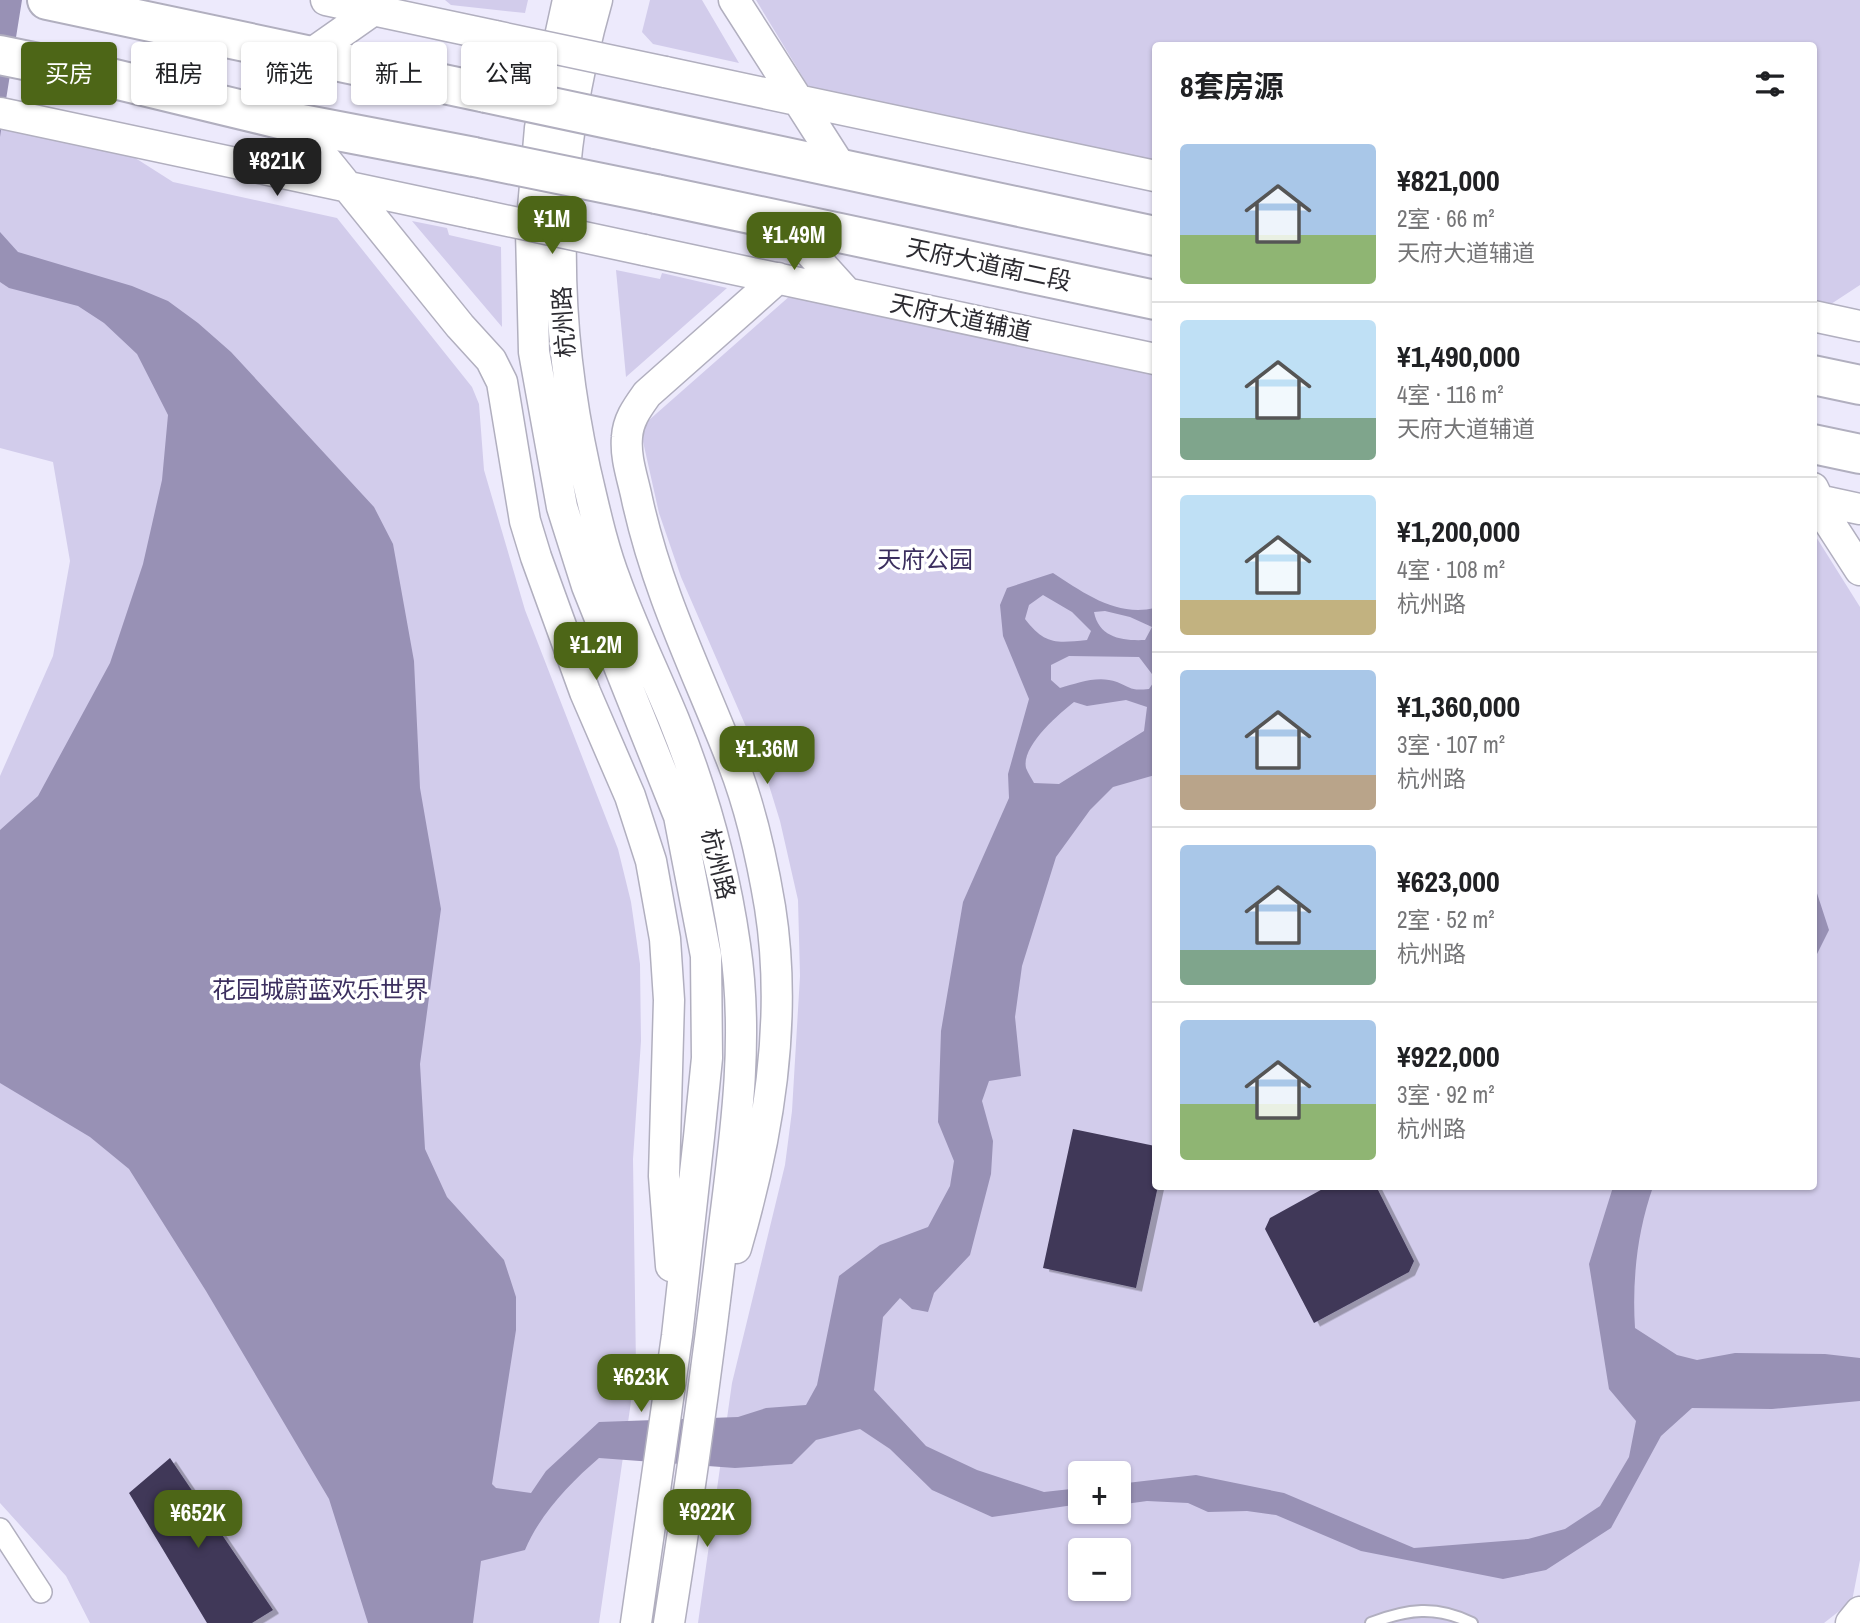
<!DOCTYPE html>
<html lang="zh">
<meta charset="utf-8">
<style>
body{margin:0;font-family:"Archivo Narrow","Noto Sans SC",sans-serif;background:#f6f6f6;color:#202124;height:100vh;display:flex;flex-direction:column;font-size:26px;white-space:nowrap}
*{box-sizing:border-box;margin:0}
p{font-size:23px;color:#757577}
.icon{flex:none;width:38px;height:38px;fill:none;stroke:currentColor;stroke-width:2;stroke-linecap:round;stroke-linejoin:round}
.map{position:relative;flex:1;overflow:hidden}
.side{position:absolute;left:1152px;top:42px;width:665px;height:1148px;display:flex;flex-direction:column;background:#fff;border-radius:7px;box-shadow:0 2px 5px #0004}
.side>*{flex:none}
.top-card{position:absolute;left:21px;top:42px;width:665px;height:63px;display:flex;gap:14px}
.fabs{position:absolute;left:1068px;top:1461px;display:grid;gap:14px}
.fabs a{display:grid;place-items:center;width:63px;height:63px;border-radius:7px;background:#fff;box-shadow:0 2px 5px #0004;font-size:35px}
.price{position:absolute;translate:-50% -60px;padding:0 16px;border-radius:14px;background:#4d6617;color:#fff;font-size:23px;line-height:46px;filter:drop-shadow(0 2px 4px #0008)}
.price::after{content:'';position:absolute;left:50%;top:42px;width:21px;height:16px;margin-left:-10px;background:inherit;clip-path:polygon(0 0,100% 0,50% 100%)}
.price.on{background:#222;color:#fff}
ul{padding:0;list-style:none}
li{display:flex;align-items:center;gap:21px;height:175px;padding:0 28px}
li+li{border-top:2px solid #e0e0e0}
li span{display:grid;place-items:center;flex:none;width:196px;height:140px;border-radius:7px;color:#555}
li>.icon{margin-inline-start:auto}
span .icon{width:84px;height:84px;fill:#fffc;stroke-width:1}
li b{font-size:30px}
h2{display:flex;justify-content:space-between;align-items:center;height:84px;padding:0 28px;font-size:30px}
.pill{padding:0 24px;border-radius:7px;background:#fff;box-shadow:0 2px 5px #0004;font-size:24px;line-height:63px}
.pill.on{background:#4d6617;color:#fff}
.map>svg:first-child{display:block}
</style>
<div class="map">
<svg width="1860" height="1623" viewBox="0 0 1860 1623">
<defs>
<filter id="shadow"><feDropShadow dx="6" dy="3.5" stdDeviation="0" flood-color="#0004"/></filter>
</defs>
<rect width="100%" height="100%" fill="#edeafc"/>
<path fill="#d2cceb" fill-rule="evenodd" d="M445,0H528L525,13L451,5Z
M650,0H702L739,63L653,44L642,32Z
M756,0H1860V285L1831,304L1813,300V46H1155V161L810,89Z
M0,124L118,147L173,182L337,218L472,387L479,404L484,470L525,610L618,849L631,902L640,964L641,1041L633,1159L636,1367L599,1623H90L66,1576L0,1503V776L53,656L70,561L53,462L0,448Z
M412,221L447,228L449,235L501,247L502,327Z
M616,270L660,279L662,273L727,288L626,377Z
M791,295L1155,372V1186H1813V532L1860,607V1560L1852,1601L1824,1623H698L732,1383L785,1165L792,1111L800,976L798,900L780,821L763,766L681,577L659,513L640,428ZM1080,1474H1118V1512H1080ZM1080,1550H1118V1589H1080Z"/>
<path fill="#9891b5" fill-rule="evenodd" d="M0,0H22L0,137Z
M0,232L18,252L132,286L168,301L198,323L231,352L374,507L393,544L414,661L420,788L441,909L420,1064L425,1149L447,1197L504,1260L516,1297V1330L492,1484L496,1488L531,1493L546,1471L599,1422L738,1417L766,1408L806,1405L817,1385L839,1276L880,1245L928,1227L950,1186L954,1161L938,1122L941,1031L963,902L1009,798L1008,774L1029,699L1003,636L1000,605L1007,588L1053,573C1084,593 1116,617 1155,608V678L1139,657L1069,656L1051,665V680L1060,688C1078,683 1098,675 1117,682C1132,688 1130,691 1149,689L1155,680V775L1113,787L1090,810L1056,857L1022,966L1015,1017L1021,1076L989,1081L982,1101L993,1141L991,1174L970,1255L934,1293L928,1312L912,1309L900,1298L883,1317L874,1390L926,1446L977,1470L1044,1492L1080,1488V1504L992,1517L932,1490L890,1449L860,1429L816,1440L792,1464L735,1468L599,1458C570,1483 540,1514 525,1550L481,1561L473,1623H368L329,1499L206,1291L129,1169L90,1137L0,1083V830L38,796L110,663L143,564L162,480L168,415L137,354L104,323L78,306L9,288L0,282ZM1043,595L1072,612L1091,631L1087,640C1056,643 1045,645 1025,619L1029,605ZM1105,611L1130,617L1152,627L1145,640C1123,641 1099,638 1094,612ZM1126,700L1147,707L1144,731L1059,784L1034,783C1032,779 1028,773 1026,768C1021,746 1059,714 1074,702L1087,706Z
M1813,881L1829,930L1813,962Z
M1613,1187H1653C1637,1232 1632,1281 1635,1328L1677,1355L1697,1360L1735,1353L1825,1354L1860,1358V1401L1772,1409L1692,1408L1661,1436L1611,1528L1546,1570L1503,1579L1361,1551L1276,1515L1247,1511L1208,1512L1188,1503L1147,1501L1118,1505V1484L1196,1475L1284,1493L1414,1548L1528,1539L1565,1529L1600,1506L1629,1457L1636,1421L1609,1389L1589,1264Z"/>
<path fill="#403958" filter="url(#shadow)" d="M1073,1129L1155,1146V1186H1158L1136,1288L1043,1268Z
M1328,1186H1376L1414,1261L1409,1272L1314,1323L1265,1229L1270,1218Z
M170,1458L273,1610L252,1623H207L129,1493Z"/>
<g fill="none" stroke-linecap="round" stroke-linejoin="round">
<defs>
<path id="lane" d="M1371,1623C1407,1609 1436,1605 1472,1623"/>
<path id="street" d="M0,1529L41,1592"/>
<path id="secondary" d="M326,0L495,36
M568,0L540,128L531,231L534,352L562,507L587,586L679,816L706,956L707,1058L699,1137L677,1336L636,1623
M597,0C552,158 550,309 585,469C594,507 602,546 616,582C633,629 655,674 674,720C703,792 724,868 735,945C750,1044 734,1145 722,1243C707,1370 689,1497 669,1623
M734,0L842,169
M308,56L382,4
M665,72L1155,176
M0,113L471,213
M296,123L460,326L491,360L502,382L525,521L536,557L585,692L630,796L651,861L665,939L669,1000L664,1176L671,1266
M778,217L847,293
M644,250L1155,359
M1813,316L1860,326
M1813,488L1829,522L1860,570
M1813,499L1860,509
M736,1248C768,1138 788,1021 770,907C762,859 751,809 733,763C698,673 658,595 637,499C633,479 625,458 627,437C628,420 637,408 647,394L778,278
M1851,1623L1860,1612"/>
<path id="highway" d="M47,0L486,93
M0,55L102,76L296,123L474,157
M655,129L1155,236
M656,194L1155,300
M1813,375L1860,385
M1813,444L1860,454"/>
</defs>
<use href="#lane" stroke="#b1afbf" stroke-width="14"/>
<use href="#street" stroke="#b1afbf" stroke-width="24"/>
<use href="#secondary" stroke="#b1afbf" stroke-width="33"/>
<use href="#highway" stroke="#b1afbf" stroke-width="42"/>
<use href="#lane" stroke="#fff" stroke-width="10"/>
<use href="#street" stroke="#fff" stroke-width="21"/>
<use href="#secondary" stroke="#fff" stroke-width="30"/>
<use href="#highway" stroke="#fff" stroke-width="38"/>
<defs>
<path id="secondary-bridge" d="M495,36L665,72
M471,213L644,250"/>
<path id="highway-bridge" d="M486,93L655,129
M474,157L656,194"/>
</defs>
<use href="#secondary-bridge" stroke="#b1afbf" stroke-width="33" stroke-linecap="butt"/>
<use href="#highway-bridge" stroke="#b1afbf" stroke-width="42" stroke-linecap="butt"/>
<use href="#secondary-bridge" stroke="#fff" stroke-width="30"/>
<use href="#highway-bridge" stroke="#fff" stroke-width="38"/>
</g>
<g text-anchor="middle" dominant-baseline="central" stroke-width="7" stroke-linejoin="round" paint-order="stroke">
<g font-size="24" fill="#2c2b31" stroke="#fff">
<text transform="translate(989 264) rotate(12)">天府大道南二段</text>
<text transform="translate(961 317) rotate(12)">天府大道辅道</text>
<text transform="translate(563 322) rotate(-94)">杭州路</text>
<text transform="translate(719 864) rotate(76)">杭州路</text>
</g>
<g font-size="24" fill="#3c2f5f" stroke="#fff">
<text x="925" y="559">天府公园</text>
<text x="320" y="989">花园城蔚蓝欢乐世界</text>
</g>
</g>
</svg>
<div class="fabs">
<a>+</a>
<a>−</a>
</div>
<b class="price on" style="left:277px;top:198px">¥821K</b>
<b class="price" style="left:552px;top:256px">¥1M</b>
<b class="price" style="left:794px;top:272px">¥1.49M</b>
<b class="price" style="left:596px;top:682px">¥1.2M</b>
<b class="price" style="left:767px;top:786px">¥1.36M</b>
<b class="price" style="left:641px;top:1414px">¥623K</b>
<b class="price" style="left:707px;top:1549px">¥922K</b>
<b class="price" style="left:198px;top:1550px">¥652K</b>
<div class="top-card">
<a class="pill on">买房</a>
<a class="pill">租房</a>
<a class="pill">筛选</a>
<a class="pill">新上</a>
<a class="pill">公寓</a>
</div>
<section class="side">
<h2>8套房源<svg class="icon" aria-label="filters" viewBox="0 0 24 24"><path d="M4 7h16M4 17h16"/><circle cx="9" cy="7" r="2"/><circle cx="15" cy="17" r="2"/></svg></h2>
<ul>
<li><span style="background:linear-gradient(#a9c7e8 65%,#8fb573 0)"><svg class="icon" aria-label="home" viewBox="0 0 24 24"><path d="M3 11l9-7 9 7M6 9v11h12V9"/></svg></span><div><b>¥821,000</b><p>2室 · 66 m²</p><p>天府大道辅道</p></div></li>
<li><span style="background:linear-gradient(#bfe0f5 70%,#7fa58c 0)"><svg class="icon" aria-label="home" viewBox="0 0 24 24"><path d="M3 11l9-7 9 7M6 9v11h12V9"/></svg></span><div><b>¥1,490,000</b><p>4室 · 116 m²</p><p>天府大道辅道</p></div></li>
<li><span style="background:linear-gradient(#bfe0f5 75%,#c2b280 0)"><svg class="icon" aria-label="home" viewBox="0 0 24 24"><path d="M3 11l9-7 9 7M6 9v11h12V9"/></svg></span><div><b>¥1,200,000</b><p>4室 · 108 m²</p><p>杭州路</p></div></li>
<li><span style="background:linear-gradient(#a9c7e8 75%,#b9a48a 0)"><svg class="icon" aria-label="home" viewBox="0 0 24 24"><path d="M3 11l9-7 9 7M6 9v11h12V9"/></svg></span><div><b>¥1,360,000</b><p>3室 · 107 m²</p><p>杭州路</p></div></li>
<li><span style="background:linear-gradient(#a9c7e8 75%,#7fa58c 0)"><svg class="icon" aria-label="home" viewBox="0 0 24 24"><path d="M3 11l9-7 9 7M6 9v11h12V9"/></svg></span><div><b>¥623,000</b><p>2室 · 52 m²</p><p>杭州路</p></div></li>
<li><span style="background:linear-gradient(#a9c7e8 60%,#8fb573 0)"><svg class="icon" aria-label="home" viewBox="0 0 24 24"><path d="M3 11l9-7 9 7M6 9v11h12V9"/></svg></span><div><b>¥922,000</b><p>3室 · 92 m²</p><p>杭州路</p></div></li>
</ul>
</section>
</div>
